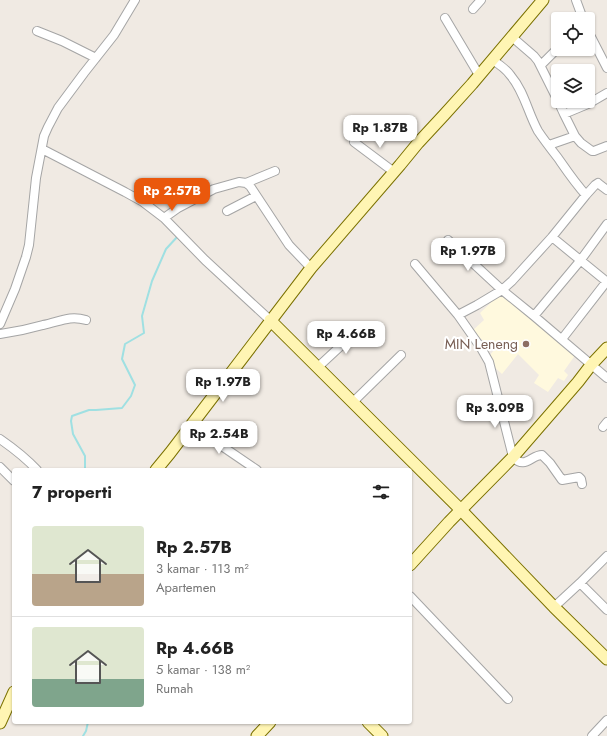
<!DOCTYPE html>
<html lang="id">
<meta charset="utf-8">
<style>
body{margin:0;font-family:Jost,sans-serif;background:#f6f6f6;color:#222;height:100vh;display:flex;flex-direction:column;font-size:15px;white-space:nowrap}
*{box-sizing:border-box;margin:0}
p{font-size:13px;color:#767676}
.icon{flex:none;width:22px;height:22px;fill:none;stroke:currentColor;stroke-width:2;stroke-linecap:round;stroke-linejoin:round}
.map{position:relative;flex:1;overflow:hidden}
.drawer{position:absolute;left:12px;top:468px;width:400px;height:256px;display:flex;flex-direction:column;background:#fff;border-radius:4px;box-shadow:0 1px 3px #0004}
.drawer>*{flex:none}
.controls{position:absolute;left:551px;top:12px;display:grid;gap:8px}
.controls a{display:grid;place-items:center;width:44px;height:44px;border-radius:4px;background:#fff;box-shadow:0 1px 3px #0004;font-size:20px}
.price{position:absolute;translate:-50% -34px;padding:0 9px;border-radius:8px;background:#fff;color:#222;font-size:13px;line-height:26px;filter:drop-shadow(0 1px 2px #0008)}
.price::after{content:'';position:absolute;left:50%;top:24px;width:12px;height:9px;margin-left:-6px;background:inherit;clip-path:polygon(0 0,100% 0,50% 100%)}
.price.current{background:#ea580c;color:#fff}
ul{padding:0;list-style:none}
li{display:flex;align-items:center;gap:12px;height:100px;padding:0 20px}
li+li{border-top:1px solid #e0e0e0}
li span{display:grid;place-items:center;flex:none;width:112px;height:80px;border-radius:4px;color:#555}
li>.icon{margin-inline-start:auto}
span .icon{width:48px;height:48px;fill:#fffc;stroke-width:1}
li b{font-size:17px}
h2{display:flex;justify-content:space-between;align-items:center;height:48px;padding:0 20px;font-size:17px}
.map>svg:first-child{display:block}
</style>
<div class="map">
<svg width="607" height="736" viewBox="0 0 607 736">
<rect width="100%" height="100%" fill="#f0eae3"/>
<path fill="#fff9de" d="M503,291L576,354L564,371L568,375L564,381L558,378L548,392L534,383L539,375L518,354L502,374L490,363L493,360L490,355L494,350L472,331L484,320L480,313Z"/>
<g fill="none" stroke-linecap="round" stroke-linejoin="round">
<path stroke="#9fe0e2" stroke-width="2" d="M85,470V456L73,434L71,421L72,416L89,410H96L122,408L131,396L135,385L122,359L125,344L144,333L142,316L152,281L166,249L178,236
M83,736L86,731L88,722"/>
<defs>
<path id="street" d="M576,0L583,19
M473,9L481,0
M445,18L479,75
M37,31L62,41L96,58
M588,31L607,68
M512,37L534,56L538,61L558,101
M492,60C499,64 506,69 511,76C524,91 528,113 538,131C544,140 551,149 558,158C567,171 575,183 586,195
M541,65L558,48
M551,85L558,80
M558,101L564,114L588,104L607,93
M575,136L581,143L592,151H594L607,146
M354,142L394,172
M549,145L575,136L564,114
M42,149L125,192L143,202L164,218L205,260L270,320
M246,183L275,171
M607,190L599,184L598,183L595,185L586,195L552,237L607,282
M227,211L256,196
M164,218L178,208L214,189L239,182L246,183L250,186L289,245L311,268
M448,240L502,290L512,281L552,237
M415,264L458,315L477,305L502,290L534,316L607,378
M458,315L481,348L489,362L513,457C525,470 531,455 542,455L550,463L562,480L579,477L581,479L582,484
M534,316L580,261L607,224
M0,324L15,289L26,257L29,245L36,178L44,136L48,127L58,108L84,73L114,35L135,0
M0,334C15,332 29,329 43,325C59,322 69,315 86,320
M562,339L607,281
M318,367L360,328
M353,402L401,355
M191,425L257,470
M603,427L607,422
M0,439C13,448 26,458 37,470
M0,467L14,481
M580,583L607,610
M410,596L508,699
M554,607L580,583L607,556
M592,736L607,720"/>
<path id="secondary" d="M270,320L461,510L554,607L607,659
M156,470L170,453L311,268L400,165L418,143L444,115L472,84L543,0
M410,565L449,522L513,457L578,382L591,365L607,348
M368,722L382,736
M0,723L14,692
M257,736L270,722"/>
</defs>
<use href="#street" stroke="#a5a5a5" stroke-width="10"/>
<use href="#secondary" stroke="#7b7100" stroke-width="13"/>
<use href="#street" stroke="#fff" stroke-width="8"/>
<use href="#secondary" stroke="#fff5b3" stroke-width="11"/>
</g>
<circle fill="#8d6e63" stroke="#fff" stroke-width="1.5" cx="526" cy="344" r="4"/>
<g text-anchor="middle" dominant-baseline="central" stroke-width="4" stroke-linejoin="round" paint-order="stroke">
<g font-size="14" fill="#785e54" stroke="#fff" text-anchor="end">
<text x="518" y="344">MIN Leneng</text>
</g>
</g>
</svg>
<div class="controls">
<a><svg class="icon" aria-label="locate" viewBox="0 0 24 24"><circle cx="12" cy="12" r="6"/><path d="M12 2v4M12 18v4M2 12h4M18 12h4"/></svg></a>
<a><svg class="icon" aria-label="layers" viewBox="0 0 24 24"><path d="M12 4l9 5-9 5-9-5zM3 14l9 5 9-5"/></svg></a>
</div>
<b class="price" style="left:380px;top:149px">Rp 1.87B</b>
<b class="price current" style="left:172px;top:212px">Rp 2.57B</b>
<b class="price" style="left:468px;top:272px">Rp 1.97B</b>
<b class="price" style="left:346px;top:355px">Rp 4.66B</b>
<b class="price" style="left:223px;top:403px">Rp 1.97B</b>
<b class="price" style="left:495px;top:429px">Rp 3.09B</b>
<b class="price" style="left:219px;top:455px">Rp 2.54B</b>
<section class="drawer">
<h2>7 properti<svg class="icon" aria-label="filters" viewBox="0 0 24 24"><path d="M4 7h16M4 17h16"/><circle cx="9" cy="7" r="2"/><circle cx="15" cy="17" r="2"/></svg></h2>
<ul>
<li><span style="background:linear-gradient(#dfe7d0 60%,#b9a48a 0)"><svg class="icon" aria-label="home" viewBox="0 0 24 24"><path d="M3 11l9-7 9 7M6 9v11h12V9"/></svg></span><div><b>Rp 2.57B</b><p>3 kamar · 113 m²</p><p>Apartemen</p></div></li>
<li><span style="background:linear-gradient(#dfe7d0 65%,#7fa58c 0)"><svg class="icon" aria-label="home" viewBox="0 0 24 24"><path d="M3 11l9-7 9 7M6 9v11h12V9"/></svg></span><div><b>Rp 4.66B</b><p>5 kamar · 138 m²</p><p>Rumah</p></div></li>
</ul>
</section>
</div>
